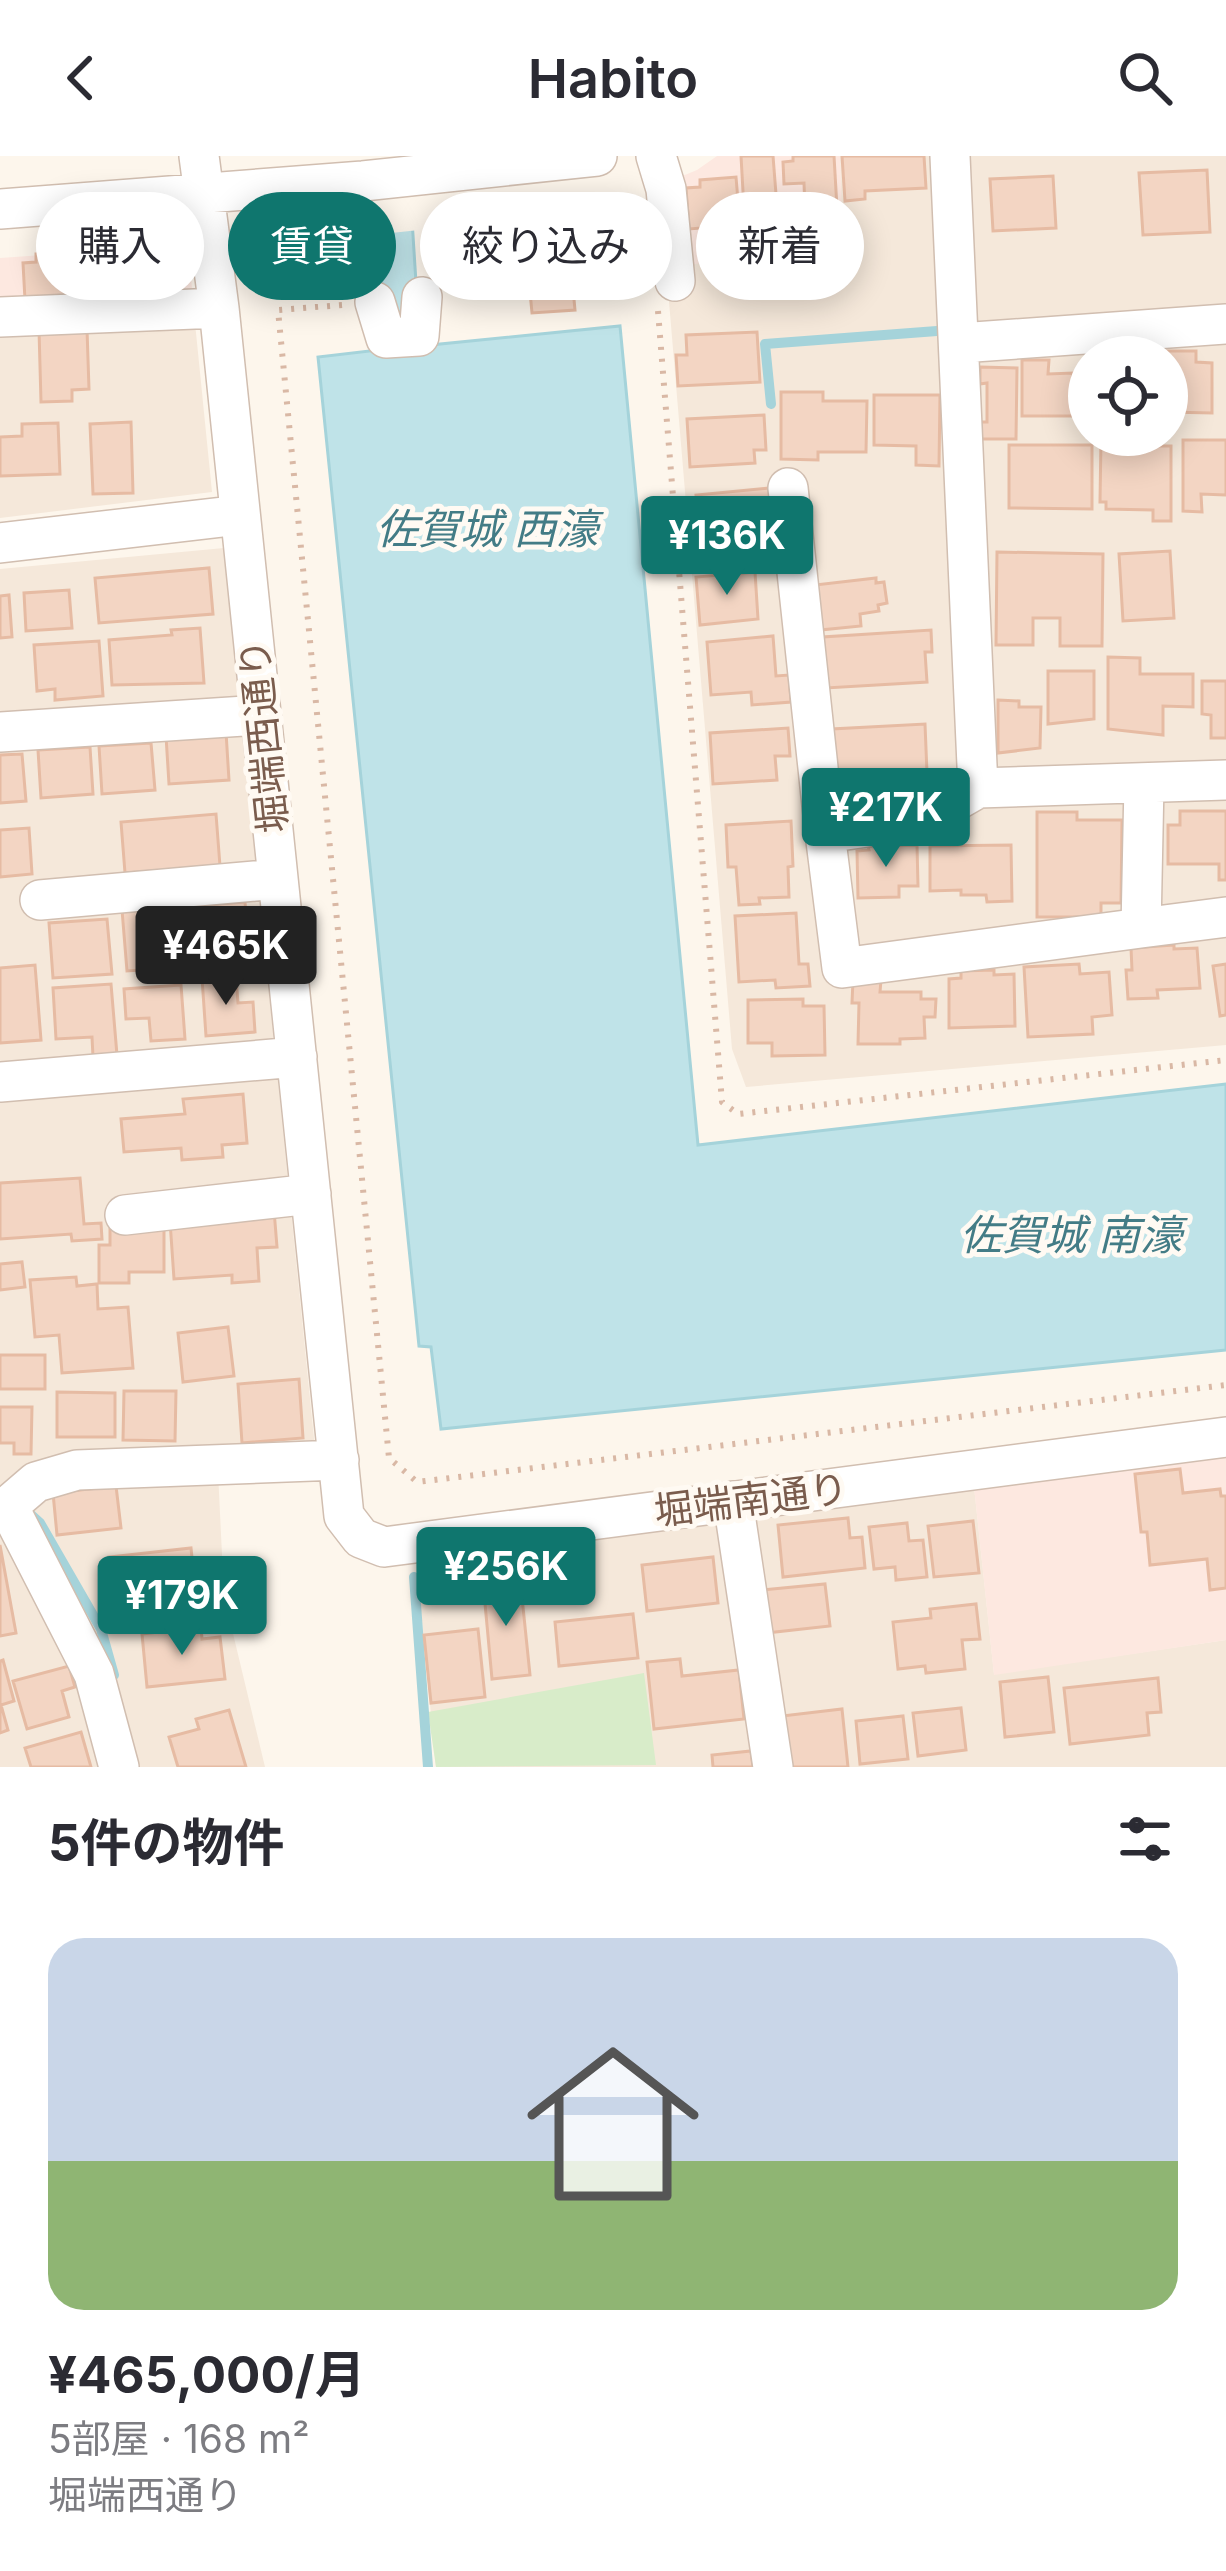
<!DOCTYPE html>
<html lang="ja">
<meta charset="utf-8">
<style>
body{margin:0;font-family:Inter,"Noto Sans JP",sans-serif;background:#f2f2f3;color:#2b2b33;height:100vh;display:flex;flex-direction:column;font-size:45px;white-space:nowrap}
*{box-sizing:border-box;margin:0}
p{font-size:39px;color:#7c7c81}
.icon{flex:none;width:66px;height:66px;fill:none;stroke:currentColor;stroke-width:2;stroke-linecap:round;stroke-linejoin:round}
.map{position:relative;height:1611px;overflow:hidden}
.details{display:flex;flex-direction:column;background:#fff;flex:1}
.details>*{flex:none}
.guide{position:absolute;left:36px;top:36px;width:1155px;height:108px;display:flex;gap:24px}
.fabs{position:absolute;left:1068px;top:180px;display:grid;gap:24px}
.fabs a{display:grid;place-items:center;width:120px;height:120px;border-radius:50%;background:#fff;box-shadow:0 6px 30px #0003;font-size:60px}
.price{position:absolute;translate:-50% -102px;padding:0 27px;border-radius:12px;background:#0f766e;color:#fff;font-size:39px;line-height:78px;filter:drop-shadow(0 3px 6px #0008)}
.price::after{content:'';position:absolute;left:50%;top:72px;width:36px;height:27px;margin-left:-18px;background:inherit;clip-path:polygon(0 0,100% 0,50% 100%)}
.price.selected{background:#222;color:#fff}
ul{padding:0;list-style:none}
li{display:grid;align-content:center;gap:24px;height:636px;padding:0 48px}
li+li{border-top:3px solid #e1e1e2}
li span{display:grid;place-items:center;height:372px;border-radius:36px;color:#555}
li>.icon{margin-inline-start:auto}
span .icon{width:216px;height:216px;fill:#fffc;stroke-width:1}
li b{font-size:51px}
h2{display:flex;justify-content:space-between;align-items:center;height:144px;padding:0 48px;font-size:51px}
.chip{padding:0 42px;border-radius:54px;background:#fff;box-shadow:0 6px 30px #0003;font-size:42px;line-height:108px}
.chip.selected{background:#0f766e;color:#fff}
header{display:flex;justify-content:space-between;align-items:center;height:156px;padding:0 48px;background:#fff;font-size:54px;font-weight:600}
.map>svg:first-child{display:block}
</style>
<header><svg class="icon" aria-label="back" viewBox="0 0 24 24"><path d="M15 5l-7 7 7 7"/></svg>Habito<svg class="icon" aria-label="search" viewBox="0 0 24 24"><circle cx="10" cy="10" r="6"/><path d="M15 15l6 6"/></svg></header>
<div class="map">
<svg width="1226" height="1611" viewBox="0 0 1226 1611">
<rect width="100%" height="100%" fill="#fdf6ec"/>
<path fill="#f5e8da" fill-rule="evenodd" d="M840,0H1226V889L746,931L732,893L666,110L750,67L841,62ZM1089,201H1167V279H1089Z
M193,147L212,336L0,362V154Z
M224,392L315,1292L46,1308L0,1331V413Z
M218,1316L224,1440L265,1611H0V1358L65,1328Z
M974,1330L994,1518L1226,1484V1611H436L416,1403Z"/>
<path fill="#fde8e0" d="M717,0H840L842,62L751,67L754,104L666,110L653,32L697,14Z
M158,91L190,106L193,147L0,154V102Z
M1226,1297V1484L994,1519L974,1331Z"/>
<path fill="#d8ecc9" d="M644,1517L656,1609L436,1611L428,1556Z"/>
<path fill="#bfe3e8" stroke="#a5d3da" stroke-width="3" d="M372,0H408L420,190L620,170L698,989L1226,928V1194L441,1273L431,1191L419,1190L318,201L387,193Z"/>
<path fill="#fdf6ec" d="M366,0H414L419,74L373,79Z"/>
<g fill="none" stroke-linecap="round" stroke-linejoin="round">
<path stroke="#a5d3da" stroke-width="10" d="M771,248L765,188L937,175
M29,1357L40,1367L101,1473L114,1519
M414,1421L428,1611"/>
</g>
<path fill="#f3d5c3" stroke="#e6bba3" stroke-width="3" d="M741,0H773L777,51L744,53Z
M793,0H834L837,52L805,54L804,27L784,28L783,6L793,5Z
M842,0H924L926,32L865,35V43L845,45Z
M1207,14L1210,76L1143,79L1139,17Z
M1053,20L1056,72L993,75L990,23Z
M736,21L740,69L689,73L686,32L700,31V24Z
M601,54L605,84L562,89L558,58Z
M838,70L841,129L788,132L787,118L765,119L763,75Z
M161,95V103H179V117L150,118L151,139L112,140L110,97Z
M100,96L101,137L73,138V143L25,144L23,107L36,106V98Z
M573,133L575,154L532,157L530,136Z
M87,173L89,233L72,234V245L41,246L39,174Z
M757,176L760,226L678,230L676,199H687L686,179Z
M1156,195H1196V206L1212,207V257L1167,256V201H1156Z
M1022,204H1049L1048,218L1073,217V260H1022Z
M980,211L1017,212L1016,283H980V266H987V227L980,228Z
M781,236H823V245H867L866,296H818V304L781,303Z
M874,239H940L939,310L916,309V290L874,289Z
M764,259L766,294H754L755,307L690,311L687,263Z
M131,266L133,337L93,338L90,268Z
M58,267L60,318L0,320V281L22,280V268Z
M1101,283L1117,284V296H1143V290H1171V365H1153V354L1106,353V346H1100Z
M1183,284H1226V339L1201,338L1202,356L1183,355Z
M1009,289H1092V353L1009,352Z
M769,332L774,379L701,387L696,339Z
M1170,395L1174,462L1123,465L1119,398Z
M997,396L1103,398L1102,490H1060V462H1033V489H996Z
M209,412L213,458L99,467L95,422Z
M755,416L758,463L700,469L696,421Z
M876,422V427L884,426L887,447L878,449L879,455L860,458L861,470L820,474L815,429Z
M69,434L72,472L26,475L24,437Z
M9,439L12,481L0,482V440Z
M200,472L204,527L112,529L109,484L172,479L171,474Z
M931,474L932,496H925L927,526L826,532L823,481Z
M773,480L776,520L789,519L791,546L752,549L751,536L711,539L707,486Z
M99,485L103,540L55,544V533L37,535L34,489Z
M1108,501L1140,502V518H1193V551L1163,550V579L1108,573Z
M1048,515H1094V563L1048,568Z
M1202,525H1226V582H1211V559L1202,558Z
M998,544L1019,545V551H1041L1040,592L998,597Z
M925,568L927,617L834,621L832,573Z
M788,572L790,600H775L777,624L713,628L710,577Z
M226,576L229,624L169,628L166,580Z
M151,587L155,634L102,638L99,590Z
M90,591L93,638L41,642L38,594Z
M22,598L26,645L0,647V599Z
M1180,655H1226V724H1219V708H1168V669H1180Z
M1037,656H1077V664H1122L1121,747H1101V761H1037Z
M216,658L220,710L125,717L121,666Z
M791,665L793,710L788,711L789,741L759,742L760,748L739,749L736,711H728L726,669Z
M29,672L32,718L0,721V674Z
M917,689L918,730H899V741L858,742L857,695L869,694L868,690Z
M1011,689L1012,745L987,746L986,739H961V734L930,735V690Z
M245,746L250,810L198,814L193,750Z
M180,750L185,811L127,815L122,754Z
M796,757L799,808H808L810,830L776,832L775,824L739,826L735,760Z
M107,763L112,818L53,822L49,767Z
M1174,789V793L1197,792L1200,832L1157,834L1158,842L1128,843L1126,814H1132L1131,792Z
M1079,808L1080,818L1109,816L1112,859L1092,861L1093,878L1028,881L1024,811Z
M1226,808V859L1220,860L1213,810Z
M35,809L41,884L0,887V812Z
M994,814V819L1014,818L1015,870L949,872V823L961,822V815Z
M236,820L238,847L253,846L255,876L206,880L202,822Z
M853,824H881L880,836H921V843H936L935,861H924L925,882L900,883V888H858L859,847H852Z
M111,828L117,899L93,901L92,881L56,883L53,832Z
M181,829L185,883L151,885L149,862L126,863L124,833Z
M803,843V850H824L825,899L772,900V887H748V844Z
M243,938L247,987L222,989L223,1001L182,1004L181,992L124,996L121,963L185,958L183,943Z
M80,1022L84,1068L101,1067L102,1083L72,1085L71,1078L0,1083V1027Z
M274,1054L277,1091L257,1092L259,1125L232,1127V1119L174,1123L170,1065Z
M110,1073H164V1116H129V1127H99V1089H110Z
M22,1106L25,1131L0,1134V1108Z
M76,1121L77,1130L97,1128L98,1153L128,1151L133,1212L62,1217L59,1179L35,1181L30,1124Z
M228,1171L234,1220L183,1226L178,1177Z
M0,1199H45V1233H0Z
M299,1223L303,1282L242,1287L238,1228Z
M124,1235H176L175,1285L123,1284Z
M57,1236L115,1237V1281H57Z
M0,1251H32L31,1298H14V1287H0Z
M1180,1313L1183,1337L1220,1333L1221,1340H1226V1432L1210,1434L1207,1403L1150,1409L1147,1376H1141L1135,1318Z
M116,1330L121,1372L57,1379L53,1337Z
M848,1362L850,1382L862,1381L865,1412L783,1421L778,1369Z
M973,1365L979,1417L934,1421L928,1370Z
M907,1367L909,1385L923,1384L927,1421L896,1424L895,1411L874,1413L869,1371Z
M0,1389L16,1477L0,1480Z
M191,1392L194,1421H201L202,1439L114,1449L109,1401Z
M713,1401L718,1447L647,1455L642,1409Z
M520,1422L530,1519L492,1523L483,1426Z
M825,1428L830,1470L766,1477L761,1434Z
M976,1448L980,1483L962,1484L965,1513L926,1517L925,1510L898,1513L893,1466L931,1462L930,1453Z
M633,1458L638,1502L559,1510L555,1466Z
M201,1471L202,1483L220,1481L225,1523L147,1531L142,1478Z
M478,1473L485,1541L431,1547L424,1479Z
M680,1503L682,1520L739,1514L744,1563L654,1573L647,1506Z
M3,1504L14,1545L1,1549L8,1574L0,1577V1505Z
M69,1510L75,1531L62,1535L69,1561L27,1573L13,1525Z
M1048,1521L1054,1576L1005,1581L1000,1526Z
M1158,1522L1161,1556L1147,1557L1149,1579L1070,1588L1064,1532Z
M961,1552L966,1594L918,1600L913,1557Z
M842,1553L848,1611H788L782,1560Z
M229,1554L246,1611H178L169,1581L199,1573L196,1563Z
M903,1560L908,1603L860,1608L856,1565Z
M81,1576L91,1611H31L25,1592Z
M751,1595L753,1611H713L712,1599Z"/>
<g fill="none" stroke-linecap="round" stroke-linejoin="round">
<defs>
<path id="minor" d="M199,0L219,152L344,1360L361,1382L384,1391L1226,1281
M656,0L666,33L675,125
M950,0L978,632L1226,624
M0,53L363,25L597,0
M375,146L386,182L419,180L422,141
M0,161L219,152
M960,187L1226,168
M788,332L825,677
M0,387L240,359
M0,576L261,559
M978,632L924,663L825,677L842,812L1141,772L1144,627
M40,744L278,723
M1141,772L1226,761
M0,926L297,901
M125,1059L311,1038
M733,1345L773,1611
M8,1350L94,1518L119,1611
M0,1352L8,1350L36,1326L77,1314L339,1304"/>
</defs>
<use href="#minor" stroke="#d1beb0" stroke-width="42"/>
<path stroke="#d9b8a5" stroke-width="6" stroke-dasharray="3 9" stroke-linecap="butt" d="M457,138L583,125L641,126
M342,149L278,154L389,1302L417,1326L1226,1229
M658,155L722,946L738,958L1226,904"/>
<use href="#minor" stroke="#fff" stroke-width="39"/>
</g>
<g text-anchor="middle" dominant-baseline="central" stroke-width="10" stroke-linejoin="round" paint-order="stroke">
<g font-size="39" fill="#7a5c4d" stroke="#fffaf3">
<text transform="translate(263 580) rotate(-96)">堀端西通り</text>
<text transform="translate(751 1343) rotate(-7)">堀端南通り</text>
</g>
<g font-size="42" font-style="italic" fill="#437c86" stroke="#fffaf3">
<text x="487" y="372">佐賀城 西濠</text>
<text x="1071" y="1078">佐賀城 南濠</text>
</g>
</g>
</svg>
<div class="fabs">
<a><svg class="icon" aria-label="locate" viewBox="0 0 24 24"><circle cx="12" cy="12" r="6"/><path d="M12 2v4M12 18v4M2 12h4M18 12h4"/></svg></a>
</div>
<b class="price" style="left:727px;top:442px">¥136K</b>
<b class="price" style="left:886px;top:714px">¥217K</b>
<b class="price selected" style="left:226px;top:852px">¥465K</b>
<b class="price" style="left:506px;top:1473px">¥256K</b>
<b class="price" style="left:182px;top:1502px">¥179K</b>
<div class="guide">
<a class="chip">購入</a>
<a class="chip selected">賃貸</a>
<a class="chip">絞り込み</a>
<a class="chip">新着</a>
</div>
</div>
<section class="details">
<h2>5件の物件<svg class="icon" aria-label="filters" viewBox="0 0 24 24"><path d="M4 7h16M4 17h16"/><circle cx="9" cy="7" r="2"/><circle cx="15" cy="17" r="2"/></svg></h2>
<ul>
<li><span style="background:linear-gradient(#c9d6e8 60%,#8fb573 0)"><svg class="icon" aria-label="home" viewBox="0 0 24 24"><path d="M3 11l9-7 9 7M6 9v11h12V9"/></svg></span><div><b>¥465,000/月</b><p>5部屋 · 168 m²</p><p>堀端西通り</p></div></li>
</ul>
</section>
